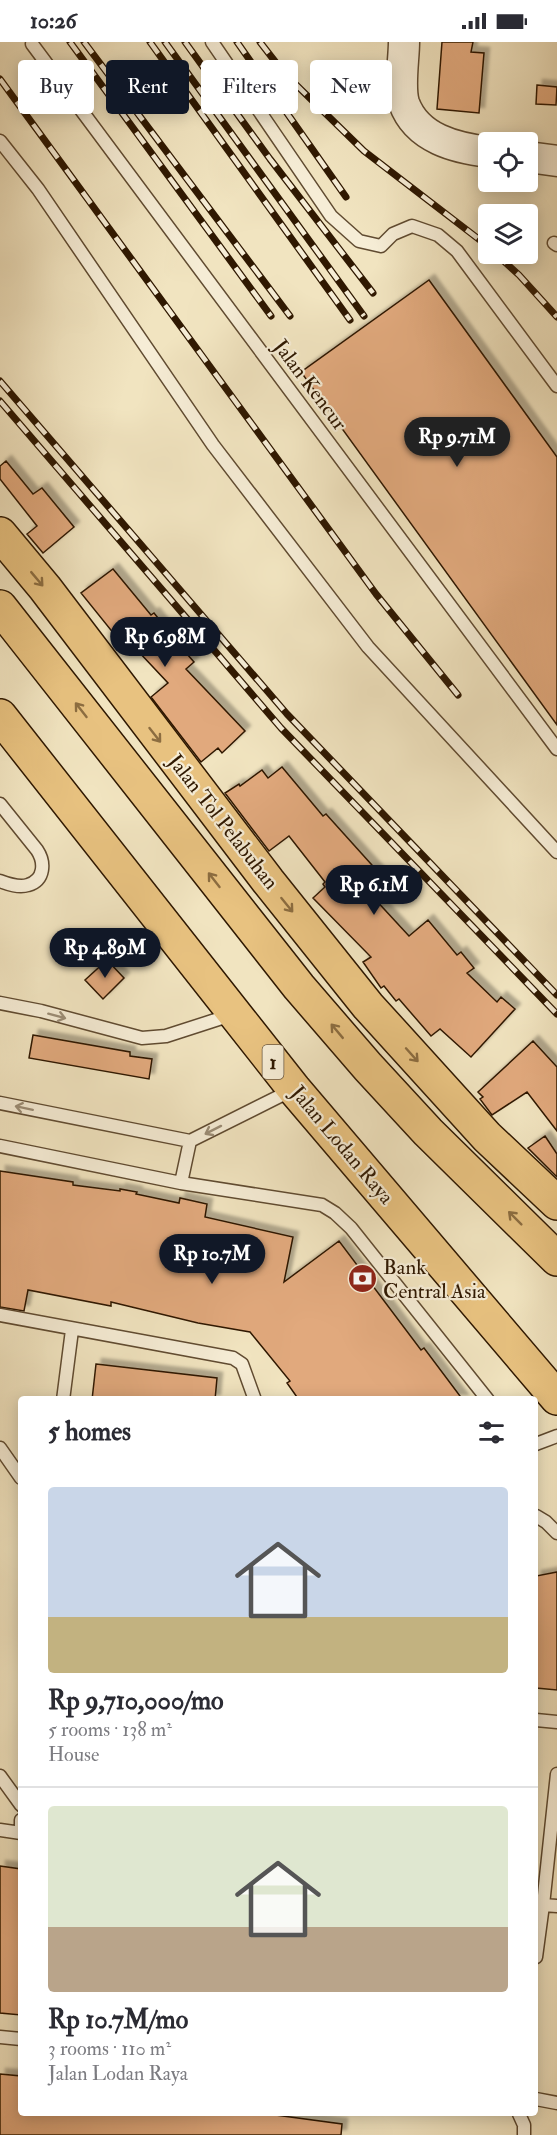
<!DOCTYPE html>
<meta charset="utf-8">
<style>
body{margin:0;font-family:"IM FELL Double Pica",serif;background:#f7f7f7;color:#2b2b33;height:100vh;display:flex;flex-direction:column;font-size:22px;white-space:nowrap}
*{box-sizing:border-box;margin:0}
p{font-size:20px;color:#7c7c81}
.icon{flex:none;width:33px;height:33px;fill:none;stroke:currentColor;stroke-width:2;stroke-linecap:round;stroke-linejoin:round}
.map{position:relative;flex:1;overflow:hidden}
.sheet{position:absolute;left:18px;top:1354px;width:520px;height:720px;display:flex;flex-direction:column;background:#fff;border-radius:6px;box-shadow:0 3px 15px #0003}
.sheet>*{flex:none}
.banner{position:absolute;left:18px;top:18px;width:522px;height:54px;display:flex;gap:12px}
.tools{position:absolute;left:478px;top:90px;display:grid;gap:12px}
.tools a{display:grid;place-items:center;width:60px;height:60px;border-radius:6px;background:#fff;box-shadow:0 3px 15px #0003;font-size:30px}
.price{position:absolute;translate:-50% -51px;padding:0 14px;border-radius:21px;background:#111827;color:#fff;font-size:20px;line-height:39px;filter:drop-shadow(0 2px 3px #0008)}
.price::after{content:'';position:absolute;left:50%;top:36px;width:18px;height:14px;margin-left:-9px;background:inherit;clip-path:polygon(0 0,100% 0,50% 100%)}
.price.on{background:#222;color:#fff}
ul{padding:0;list-style:none}
li{display:grid;align-content:center;gap:12px;height:318px;padding:0 30px}
li+li{border-top:2px solid #e1e1e2}
li span{display:grid;place-items:center;height:186px;border-radius:6px;color:#555}
li>.icon{margin-inline-start:auto}
span .icon{width:108px;height:108px;fill:#fffc;stroke-width:1}
li b{font-size:26px}
h2{display:flex;justify-content:space-between;align-items:center;height:72px;padding:0 30px;font-size:26px}
.pill{padding:0 21px;border-radius:6px;background:#fff;box-shadow:0 3px 15px #0003;font-size:21px;line-height:54px}
.pill.on{background:#111827;color:#fff}
.status{display:flex;justify-content:space-between;align-items:center;height:42px;padding:0 30px;background:#fff;direction:ltr}
.status svg{height:16px;fill:currentColor}
.map>svg:first-child{display:block}
</style>
<div class="status"><b>10:26</b><svg viewBox="0 0 49 12"><path d="M0 12V9h3v3zM5 12V6h3v6zM10 12V3h3v9zM15 12V0h3v12zM26 1h20v11H26zM47 4h2v5h-2z"/></svg></div>
<div class="map">
<svg width="557" height="2093" viewBox="0 0 557 2093">
<defs>
<filter id="shadow"><feDropShadow dx="5.5" dy="-5.5" stdDeviation="1.5" flood-color="#0004"/></filter>
</defs>
<rect width="100%" height="100%" fill="#f1e4c0"/>
<filter id="stains"><feTurbulence type="fractalNoise" baseFrequency=".00333" numOctaves="4"/><feColorMatrix values="0 0 0 0 .2 0 0 0 0 .09 0 0 0 0 .02 0 0 0 .5 -.17"/></filter>
<radialGradient id="worn" r=".72"><stop offset=".6" stop-color="#630" stop-opacity="0"/><stop offset="1" stop-color="#630" stop-opacity=".3"/></radialGradient>
<path fill="#e1a97d" stroke="#2f1801" stroke-width="1.5" filter="url(#shadow)" d="M442,0H473L471,10L484,11L479,71L437,67Z
M537,43L557,45L556,63L536,62Z
M429,238L557,415V683L301,330Z
M6,419L33,452L42,446L74,485L43,511L27,492L37,484L0,437V424Z
M113,527L151,573L154,571L166,586L165,587L194,620L186,627L245,689L222,711L218,706L201,720L151,655L168,641L137,608L131,613L81,551Z
M282,725L323,774L326,772L389,842L373,855L409,894L428,878L457,913L461,910L474,926L467,931L497,960L501,955L515,967L471,1015L440,987L431,994L399,957L396,959L384,944L381,946L363,920L371,915L313,856L325,845L323,842L325,840L289,794L269,809L225,751L239,742L240,744L262,728L268,736Z
M107,918L124,936L103,957L85,938Z
M33,993L130,1010V1014L152,1017L149,1037L29,1016Z
M533,999L557,1025V1089L527,1050L492,1073L480,1057L483,1055L478,1050Z
M545,1094L557,1112V1135L528,1106Z
M0,1129L73,1140V1143L120,1149V1147L137,1150L136,1152L179,1161L180,1156L207,1162L205,1175L293,1195L284,1240L339,1199L421,1308L424,1306L463,1358H299L287,1341L290,1339L250,1290L198,1281L111,1260V1264L28,1248L24,1269L0,1265Z
M96,1322L217,1336L215,1358H92Z
M557,1530V1648L536,1646V1534Z
M0,1824L21,1827V1973L0,1971Z
M0,2032L21,2034V2072H268L342,2082L341,2093H0Z"/>
<g fill="none" stroke-linecap="round" stroke-linejoin="round">
<defs>
<path id="service" d="M212,0L331,174L359,199L381,204L393,192L412,184L438,193L457,209L557,344
M32,2L557,707
M0,99L38,147L213,403L368,605L557,810
M554,201L557,203
M0,762L37,808C45,820 45,838 28,843C19,846 8,842 0,839
M0,961L41,969L142,996L166,994L234,972
M0,1061L190,1099L292,1048
M0,1104L181,1141L322,1163L335,1171L351,1186L488,1358
M181,1141L190,1099
M0,1273L233,1316L242,1322L255,1358
M63,1358L72,1288
M536,1402L557,1394
M0,1406L21,1436
M536,1474L546,1480L557,1491
M536,1678L557,1680
M0,1734L21,1763
M0,1788L21,1791
M21,1791V1778
M536,1862L543,1863L557,1732
M536,1915L543,1863L557,1864
M0,1995L21,1997
M536,2057L557,2061
M519,2072L524,2083V2093"/>
<path id="tertiary" d="M404,0C404,17 399,45 404,61C417,97 456,106 489,110
M528,115L557,119"/>
<path id="trunk" d="M0,674L294,1047L557,1356"/>
<path id="motorway" d="M0,492L45,546L268,839L368,964L487,1095L557,1161
M0,565L299,945L368,1025L428,1090L557,1217"/>
</defs>
<use href="#service" stroke="#604b31" stroke-width="15"/>
<use href="#tertiary" stroke="#604b31" stroke-width="33"/>
<use href="#trunk" stroke="#2f1801" stroke-width="36"/>
<use href="#motorway" stroke="#2f1801" stroke-width="36"/>
<use href="#service" stroke="#f6edd6" stroke-width="12"/>
<use href="#tertiary" stroke="#f6edd6" stroke-width="30"/>
<use href="#trunk" stroke="#e8c280" stroke-width="33"/>
<use href="#motorway" stroke="#e8c280" stroke-width="33"/>
<defs>
<path id="rail" d="M70,0L271,274
M84,0L290,274
M150,0L350,278
M165,0L364,274
M185,0L270,117L373,251
M237,0L346,155
M260,0L284,31L364,109L489,205
M0,37L376,552L458,653
M496,212L519,233L557,275
M0,339L287,672L557,953
M0,359L281,686L557,972"/>
</defs>
<use href="#rail" stroke="#2f1801" stroke-width="7"/>
<use href="#rail" stroke="#f6edd6" stroke-width="4.5" stroke-dasharray="14" stroke-linecap="butt"/>
</g>
<defs><path id="oneway-shaft" d="M-6 0H5M1.5-3L5.5 0L1.5 3" fill="none" stroke-width="1.6" stroke-linecap="round" stroke-linejoin="round" transform="scale(1.5)"/></defs>
<g stroke="#8c6d40">
<use href="#oneway-shaft" transform="translate(37 537) rotate(50)"/>
<use href="#oneway-shaft" transform="translate(81 668) rotate(-128)"/>
<use href="#oneway-shaft" transform="translate(155 693) rotate(52)"/>
<use href="#oneway-shaft" transform="translate(214 838) rotate(-128)"/>
<use href="#oneway-shaft" transform="translate(287 863) rotate(51)"/>
<use href="#oneway-shaft" transform="translate(337 989) rotate(-130)"/>
<use href="#oneway-shaft" transform="translate(412 1013) rotate(48)"/>
<use href="#oneway-shaft" transform="translate(515 1176) rotate(-135)"/>
</g>
<g stroke="#9c8d76">
<use href="#oneway-shaft" transform="translate(57 974) rotate(15)"/>
<use href="#oneway-shaft" transform="translate(24 1066) rotate(-168)"/>
<use href="#oneway-shaft" transform="translate(213 1088) rotate(153)"/>
</g>
<defs>
<symbol id="bank-disc" viewBox="-11 -11 22 22"><circle r="9.5" fill="#8f2418" stroke="#f6edd6"/><path d="M-6-4H6V4H-6ZM0-2.3a2.3 2.3 0 1 0 0 4.6a2.3 2.3 0 1 0 0-4.6Z" fill="#fff"/></symbol>
</defs>
<g fill-rule="evenodd">
<use href="#bank-disc" x="346" y="1220" width="33" height="33"/>
</g>
<g text-anchor="middle" dominant-baseline="central" stroke-width="4.5" stroke-linejoin="round" paint-order="stroke">
<rect fill="#f6edd6" stroke="#6b5841" stroke-width="1.5" x="262.5" y="1003" width="21" height="34" rx="4.5"/>
<g font-size="20" font-weight="bold" fill="#2f1801">
<text x="273" y="1020">1</text>
</g>
<g font-size="21" fill="#2f1801" stroke="#f6edd6">
<text transform="translate(310 343) rotate(53)">Jalan Kencur</text>
<text transform="translate(223 780) rotate(52)">Jalan Tol Pelabuhan</text>
<text transform="translate(342 1103) rotate(50)">Jalan Lodan Raya</text>
</g>
<g font-size="21" fill="#2f1801" stroke="#f6edd6" text-anchor="start">
<text x="383" y="1225">Bank<tspan x="383" dy="24">Central Asia</tspan></text>
</g>
</g>
<rect width="100%" height="100%" filter="url(#stains)"/>
<rect width="100%" height="100%" fill="url(#worn)"/>
</svg>
<div class="tools">
<a><svg class="icon" aria-label="locate" viewBox="0 0 24 24"><circle cx="12" cy="12" r="6"/><path d="M12 2v4M12 18v4M2 12h4M18 12h4"/></svg></a>
<a><svg class="icon" aria-label="layers" viewBox="0 0 24 24"><path d="M12 4l9 5-9 5-9-5zM3 14l9 5 9-5"/></svg></a>
</div>
<b class="price on" style="left:457px;top:426px">Rp 9.71M</b>
<b class="price" style="left:165px;top:626px">Rp 6.98M</b>
<b class="price" style="left:374px;top:874px">Rp 6.1M</b>
<b class="price" style="left:105px;top:937px">Rp 4.89M</b>
<b class="price" style="left:212px;top:1243px">Rp 10.7M</b>
<div class="banner">
<a class="pill">Buy</a>
<a class="pill on">Rent</a>
<a class="pill">Filters</a>
<a class="pill">New</a>
</div>
<section class="sheet">
<h2>5 homes<svg class="icon" aria-label="filters" viewBox="0 0 24 24"><path d="M4 7h16M4 17h16"/><circle cx="9" cy="7" r="2"/><circle cx="15" cy="17" r="2"/></svg></h2>
<ul>
<li><span style="background:linear-gradient(#c9d6e8 70%,#c2b280 0)"><svg class="icon" aria-label="home" viewBox="0 0 24 24"><path d="M3 11l9-7 9 7M6 9v11h12V9"/></svg></span><div><b>Rp 9,710,000/mo</b><p>5 rooms · 138 m²</p><p>House</p></div></li>
<li><span style="background:linear-gradient(#dfe7d0 65%,#b9a48a 0)"><svg class="icon" aria-label="home" viewBox="0 0 24 24"><path d="M3 11l9-7 9 7M6 9v11h12V9"/></svg></span><div><b>Rp 10.7M/mo</b><p>3 rooms · 110 m²</p><p>Jalan Lodan Raya</p></div></li>
</ul>
</section>
</div>
